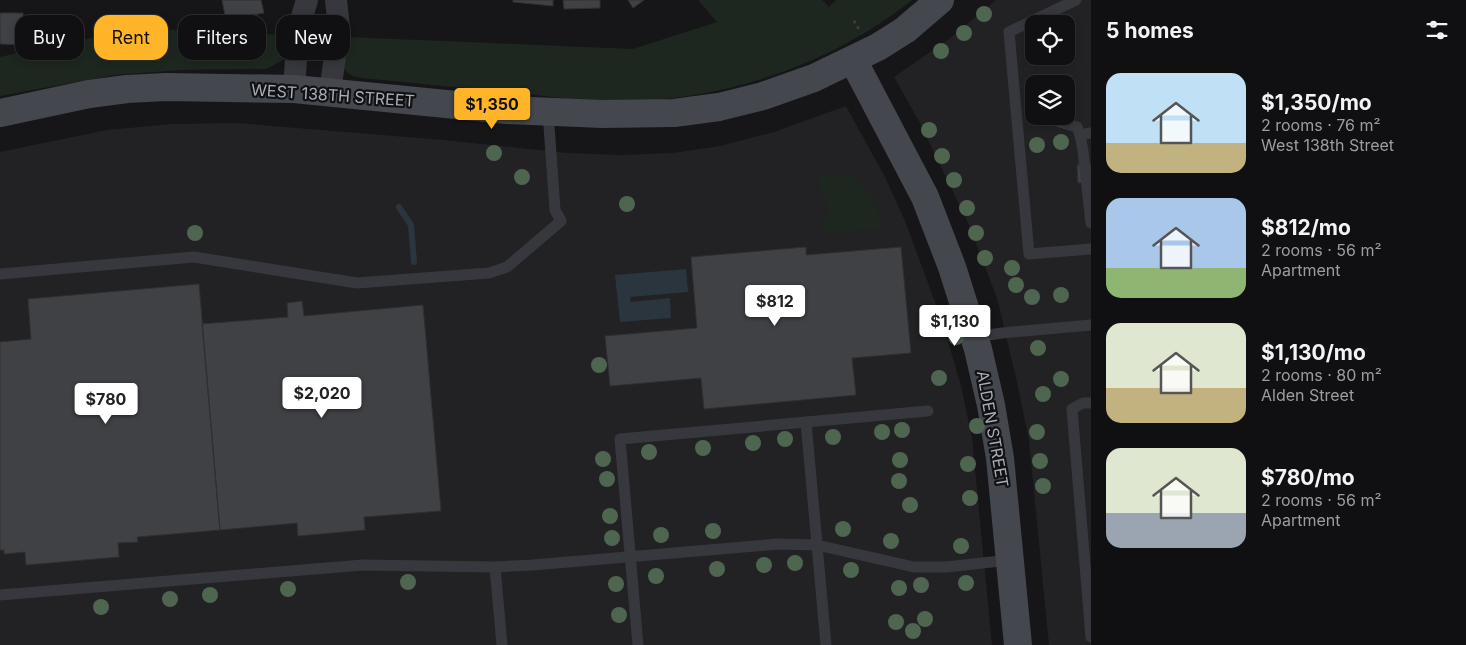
<!DOCTYPE html>
<meta charset="utf-8">
<style>
body{margin:0;font-family:Inter,sans-serif;background:#19191b;color:#f1f3f6;height:100vh;display:flex;flex-direction:column;font-size:19px;white-space:nowrap}
*{box-sizing:border-box;margin:0}
p{font-size:16px;color:#9c9d9f}
.icon{flex:none;width:28px;height:28px;fill:none;stroke:currentColor;stroke-width:2;stroke-linecap:round;stroke-linejoin:round}
.map{position:relative;flex:1;overflow:hidden}
.side{display:flex;flex-direction:column;background:#101012;width:375px}
.side>*{flex:none}
.hud{position:absolute;left:15px;top:15px;width:475px;height:45px;display:flex;gap:10px}
.fabs{position:absolute;left:1025px;top:15px;display:grid;gap:10px}
.fabs a{display:grid;place-items:center;width:50px;height:50px;border-radius:10px;background:#101012;box-shadow:0 2px 8px #0003,0 0 0 1px #303032;font-size:25px}
.price{position:absolute;translate:-50% -42px;padding:0 11px;border-radius:5px;background:#fff;color:#222;font-size:16px;line-height:32px;filter:drop-shadow(0 1px 2px #0008)}
.price::after{content:'';position:absolute;left:50%;top:30px;width:15px;height:11px;margin-left:-8px;background:inherit;clip-path:polygon(0 0,100% 0,50% 100%)}
.price.selected{background:#ffb527;color:#111}
ul{padding:0;list-style:none}
li{display:flex;align-items:center;gap:15px;height:125px;padding:0 15px}
li span{display:grid;place-items:center;flex:none;width:140px;height:100px;border-radius:15px;color:#555}
li>.icon{margin-inline-start:auto}
span .icon{width:60px;height:60px;fill:#fffc;stroke-width:1}
li b{font-size:21px}
h2{display:flex;justify-content:space-between;align-items:center;height:60px;padding:0 15px;font-size:21px}
.chip{padding:0 18px;border-radius:15px;background:#101012;box-shadow:0 2px 8px #0003,0 0 0 1px #303032;font-size:18px;line-height:45px}
.chip.selected{background:#ffb527;color:#111}
main{display:flex;flex:1;min-height:0}
.map>svg:first-child{display:block}
</style>
<main>
<div class="map">
<svg width="1091" height="645" viewBox="0 0 1091 645">
<rect width="100%" height="100%" fill="#161618"/>
<path fill="#222225" fill-rule="evenodd" d="M996,0H1091V645H1049L1029,441L1017,382L997,298L968,223L920,123L894,77L949,39ZM1034,24H1066V56H1034ZM1034,84H1066V116H1034Z
M846,106L885,177L905,221L941,318L961,386L972,438L992,645H0V152L107,130L173,124L237,123L443,140L567,153L621,155L673,153L720,146L774,132Z"/>
<path fill="#1d271f" d="M698,0H822L829,7L836,0H912C828,67 721,101 613,102C585,102 555,97 527,94C471,89 416,83 361,78C357,77 352,76 349,74C339,66 344,47 346,37L633,49L717,22Z
M158,29L289,35L287,49L283,60L266,69L180,70L115,75L0,96V57L65,42Z
M847,174L854,175C870,190 878,208 883,228L823,234L821,219L829,216L826,194L820,192L818,177Z"/>
<path fill="#2b353d" d="M686,269L688,292L630,297L631,302L670,298L671,318L620,322L615,275Z"/>
<g fill="none" stroke-linecap="round" stroke-linejoin="round">
<path stroke="#2b353d" stroke-width="6" d="M399,207L411,225L414,262"/>
</g>
<path fill="#404145" stroke="#303034" d="M222,0H261L264,13L226,20Z
M513,0H553V6L513,2Z
M563,0H600V8L564,9Z
M628,0H644L633,8Z
M0,13H23V45L0,44Z
M1091,164V182L1078,183L1077,165Z
M806,247V255L901,247L911,353L852,358L856,395L704,409L701,378L610,386L605,336L697,328L691,257Z
M199,284L220,530L137,537L138,542L118,543L119,557L26,565L25,552L4,554V550H0V342L31,339L28,299Z
M302,301L304,316L423,305L441,511L364,517L365,530L298,536L297,523L220,530L202,324L288,317L287,303Z"/>
<g fill="none" stroke-linecap="round" stroke-linejoin="round">
<path stroke="#3c3f45" stroke-width="3" stroke-dasharray="2.5 4" stroke-linecap="butt" d="M854,21L860,31"/>
<path stroke="#37383d" stroke-width="11" d="M1076,0L1009,32L1029,254L1091,249
M1039,116L1077,127L1080,135L1091,133
M1080,135L1083,151L1091,223
M0,274L194,257L357,283L489,273L507,267L561,221L555,210L548,112
M974,337L1002,333L1091,325
M1091,403H1083L1072,409L1091,637
M806,422L826,645
M495,567L502,645
M0,595L363,565L495,567L533,565L778,544L817,545L914,567H946L1010,560
M638,645L620,439L928,411"/>
<path stroke="#37383d" stroke-width="22" d="M294,89L298,30L307,0
M330,92L339,28L336,0"/>
<path stroke="#44474e" stroke-width="28" d="M853,60L925,197L952,267L978,349L991,405L1000,458L1018,645
M0,113L89,94L127,89L166,87L294,89L507,110L602,114L674,113L719,107L763,96L814,78L878,47L905,30L940,0"/>
</g>
<g fill="#4e6550">
<circle cx="984" cy="14" r="8"/>
<circle cx="964" cy="33" r="8"/>
<circle cx="941" cy="51" r="8"/>
<circle cx="929" cy="130" r="8"/>
<circle cx="1061" cy="142" r="8"/>
<circle cx="1037" cy="145" r="8"/>
<circle cx="494" cy="153" r="8"/>
<circle cx="942" cy="156" r="8"/>
<circle cx="522" cy="177" r="8"/>
<circle cx="954" cy="180" r="8"/>
<circle cx="627" cy="204" r="8"/>
<circle cx="967" cy="208" r="8"/>
<circle cx="195" cy="233" r="8"/>
<circle cx="976" cy="233" r="8"/>
<circle cx="985" cy="258" r="8"/>
<circle cx="1012" cy="268" r="8"/>
<circle cx="1016" cy="285" r="8"/>
<circle cx="1061" cy="295" r="8"/>
<circle cx="1032" cy="297" r="8"/>
<circle cx="956" cy="337" r="8"/>
<circle cx="1038" cy="348" r="8"/>
<circle cx="599" cy="365" r="8"/>
<circle cx="939" cy="378" r="8"/>
<circle cx="1061" cy="379" r="8"/>
<circle cx="1043" cy="394" r="8"/>
<circle cx="977" cy="426" r="8"/>
<circle cx="902" cy="430" r="8"/>
<circle cx="882" cy="432" r="8"/>
<circle cx="1037" cy="432" r="8"/>
<circle cx="833" cy="437" r="8"/>
<circle cx="785" cy="439" r="8"/>
<circle cx="753" cy="443" r="8"/>
<circle cx="703" cy="448" r="8"/>
<circle cx="649" cy="452" r="8"/>
<circle cx="603" cy="459" r="8"/>
<circle cx="900" cy="460" r="8"/>
<circle cx="1040" cy="461" r="8"/>
<circle cx="968" cy="464" r="8"/>
<circle cx="607" cy="479" r="8"/>
<circle cx="899" cy="481" r="8"/>
<circle cx="1043" cy="486" r="8"/>
<circle cx="970" cy="498" r="8"/>
<circle cx="910" cy="505" r="8"/>
<circle cx="610" cy="516" r="8"/>
<circle cx="843" cy="529" r="8"/>
<circle cx="713" cy="531" r="8"/>
<circle cx="661" cy="535" r="8"/>
<circle cx="612" cy="538" r="8"/>
<circle cx="891" cy="541" r="8"/>
<circle cx="961" cy="546" r="8"/>
<circle cx="795" cy="563" r="8"/>
<circle cx="764" cy="565" r="8"/>
<circle cx="717" cy="569" r="8"/>
<circle cx="851" cy="570" r="8"/>
<circle cx="656" cy="576" r="8"/>
<circle cx="408" cy="582" r="8"/>
<circle cx="966" cy="583" r="8"/>
<circle cx="616" cy="584" r="8"/>
<circle cx="921" cy="585" r="8"/>
<circle cx="899" cy="588" r="8"/>
<circle cx="288" cy="589" r="8"/>
<circle cx="210" cy="595" r="8"/>
<circle cx="170" cy="599" r="8"/>
<circle cx="101" cy="607" r="8"/>
<circle cx="619" cy="615" r="8"/>
<circle cx="925" cy="619" r="8"/>
<circle cx="896" cy="622" r="8"/>
<circle cx="913" cy="631" r="8"/>
</g>
<g text-anchor="middle" dominant-baseline="central" stroke-width="4.5" stroke-linejoin="round" paint-order="stroke">
<g font-size="16" fill="#a7adb9" stroke="#111113">
<text transform="translate(333 95) rotate(4)">WEST 138TH STREET</text>
<text transform="translate(993 429) rotate(80)">ALDEN STREET</text>
</g>
</g>
</svg>
<div class="fabs">
<a><svg class="icon" aria-label="locate" viewBox="0 0 24 24"><circle cx="12" cy="12" r="6"/><path d="M12 2v4M12 18v4M2 12h4M18 12h4"/></svg></a>
<a><svg class="icon" aria-label="layers" viewBox="0 0 24 24"><path d="M12 4l9 5-9 5-9-5zM3 14l9 5 9-5"/></svg></a>
</div>
<b class="price selected" style="left:492px;top:130px">$1,350</b>
<b class="price" style="left:775px;top:327px">$812</b>
<b class="price" style="left:955px;top:347px">$1,130</b>
<b class="price" style="left:322px;top:419px">$2,020</b>
<b class="price" style="left:106px;top:425px">$780</b>
<div class="hud">
<a class="chip">Buy</a>
<a class="chip selected">Rent</a>
<a class="chip">Filters</a>
<a class="chip">New</a>
</div>
</div>
<section class="side">
<h2>5 homes<svg class="icon" aria-label="filters" viewBox="0 0 24 24"><path d="M4 7h16M4 17h16"/><circle cx="9" cy="7" r="2"/><circle cx="15" cy="17" r="2"/></svg></h2>
<ul>
<li><span style="background:linear-gradient(#bfe0f5 70%,#c2b280 0)"><svg class="icon" aria-label="home" viewBox="0 0 24 24"><path d="M3 11l9-7 9 7M6 9v11h12V9"/></svg></span><div><b>$1,350/mo</b><p>2 rooms · 76 m²</p><p>West 138th Street</p></div></li>
<li><span style="background:linear-gradient(#a9c7e8 70%,#8fb573 0)"><svg class="icon" aria-label="home" viewBox="0 0 24 24"><path d="M3 11l9-7 9 7M6 9v11h12V9"/></svg></span><div><b>$812/mo</b><p>2 rooms · 56 m²</p><p>Apartment</p></div></li>
<li><span style="background:linear-gradient(#dfe7d0 65%,#c2b280 0)"><svg class="icon" aria-label="home" viewBox="0 0 24 24"><path d="M3 11l9-7 9 7M6 9v11h12V9"/></svg></span><div><b>$1,130/mo</b><p>2 rooms · 80 m²</p><p>Alden Street</p></div></li>
<li><span style="background:linear-gradient(#dfe7d0 65%,#9aa5b1 0)"><svg class="icon" aria-label="home" viewBox="0 0 24 24"><path d="M3 11l9-7 9 7M6 9v11h12V9"/></svg></span><div><b>$780/mo</b><p>2 rooms · 56 m²</p><p>Apartment</p></div></li>
</ul>
</section>
</main>
